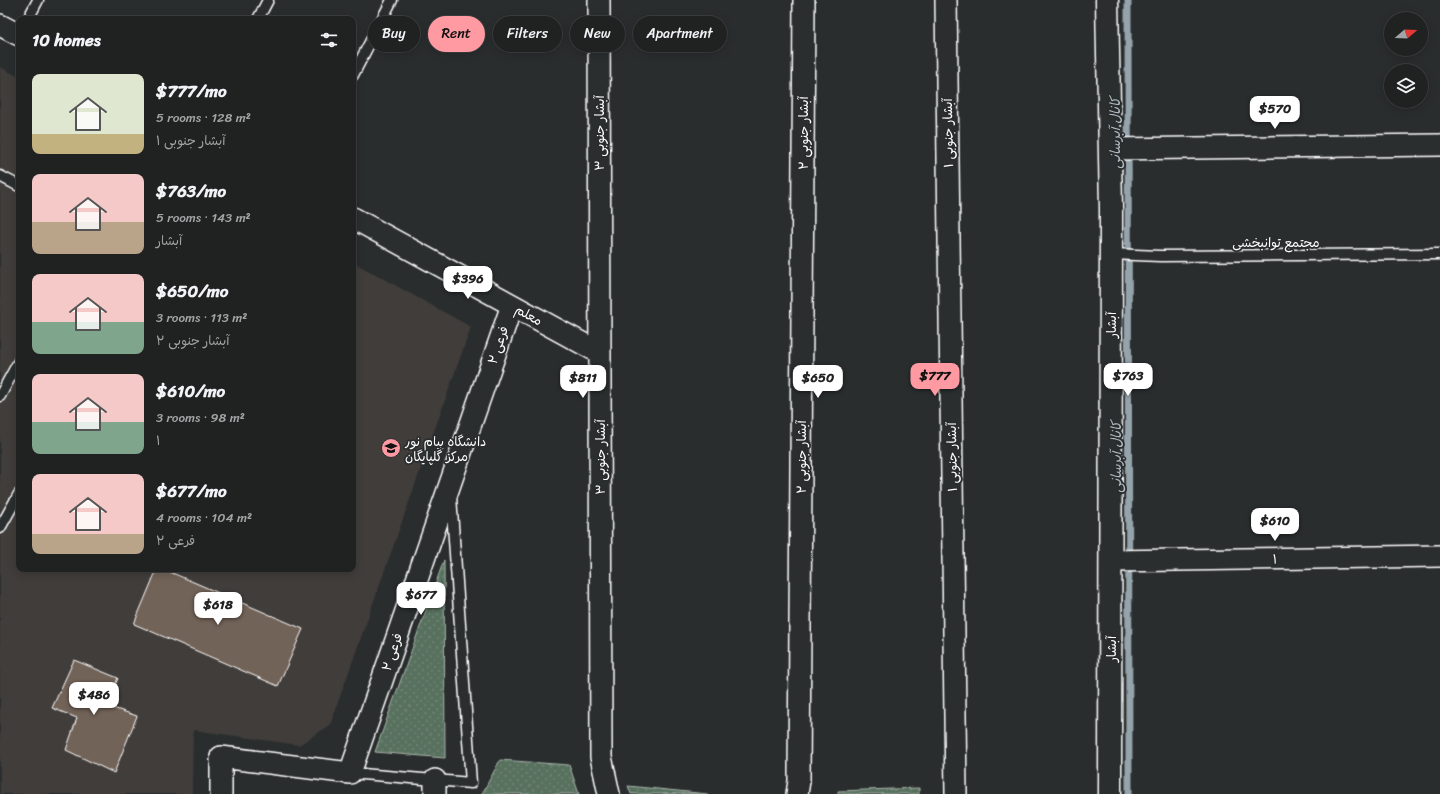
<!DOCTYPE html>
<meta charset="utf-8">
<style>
body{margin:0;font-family:Sriracha,"Playpen Sans Arabic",sans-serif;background:#2d2f2f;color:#f1f3f6;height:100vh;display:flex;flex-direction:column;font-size:15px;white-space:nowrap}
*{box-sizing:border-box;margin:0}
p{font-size:13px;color:#a2a4a5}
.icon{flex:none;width:22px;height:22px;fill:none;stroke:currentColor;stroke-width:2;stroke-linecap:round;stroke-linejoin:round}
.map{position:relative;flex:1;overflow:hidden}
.panel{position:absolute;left:16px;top:16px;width:340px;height:556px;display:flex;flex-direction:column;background:#202222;border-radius:8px;box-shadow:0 2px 10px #0003,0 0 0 1px #3d3f40}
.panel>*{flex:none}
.guide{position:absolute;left:368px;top:16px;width:380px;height:36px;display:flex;gap:8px}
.needle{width:26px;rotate:71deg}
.buttons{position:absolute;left:1384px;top:12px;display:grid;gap:8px}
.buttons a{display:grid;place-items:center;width:44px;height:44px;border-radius:50%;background:#202222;box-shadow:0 2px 10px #0003,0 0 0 1px #3d3f40;font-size:20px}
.price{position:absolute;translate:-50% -34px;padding:0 9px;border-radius:8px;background:#fff;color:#222;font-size:13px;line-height:26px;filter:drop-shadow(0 1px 2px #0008)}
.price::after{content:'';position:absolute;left:50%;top:24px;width:12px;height:9px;margin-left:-6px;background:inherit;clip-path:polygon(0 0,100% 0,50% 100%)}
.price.current{background:#ff9aa2;color:#111}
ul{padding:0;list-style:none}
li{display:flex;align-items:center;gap:12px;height:100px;padding:0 16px}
li span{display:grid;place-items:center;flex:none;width:112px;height:80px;border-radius:8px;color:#555}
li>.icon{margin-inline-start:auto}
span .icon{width:48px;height:48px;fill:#fffc;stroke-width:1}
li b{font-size:17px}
h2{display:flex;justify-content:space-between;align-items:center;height:48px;padding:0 16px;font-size:17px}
.chip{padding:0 14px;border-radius:18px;background:#202222;box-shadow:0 2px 10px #0003,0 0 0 1px #3d3f40;font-size:14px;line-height:36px}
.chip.current{background:#ff9aa2;color:#111}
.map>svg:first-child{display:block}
</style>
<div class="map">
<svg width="1440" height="794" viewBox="0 0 1440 794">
<defs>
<pattern id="park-dots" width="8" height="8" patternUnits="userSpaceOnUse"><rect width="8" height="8" fill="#58715e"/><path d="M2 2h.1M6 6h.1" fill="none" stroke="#718676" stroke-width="1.8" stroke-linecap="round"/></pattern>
</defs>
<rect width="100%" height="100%" fill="#2a2d2e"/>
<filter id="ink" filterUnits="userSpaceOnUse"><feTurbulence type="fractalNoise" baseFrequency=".025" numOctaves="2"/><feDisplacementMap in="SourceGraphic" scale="8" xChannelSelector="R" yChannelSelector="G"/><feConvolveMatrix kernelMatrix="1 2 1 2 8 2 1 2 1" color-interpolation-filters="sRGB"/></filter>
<g filter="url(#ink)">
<path fill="#403d3b" d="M0,67L19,77V569H353V262L471,327L330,725L299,745L193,730L192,794H0Z"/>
<path fill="url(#park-dots)" stroke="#acb8ae" d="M444,560L445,758L375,752Z
M500,760L569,765L579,794H482Z
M628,786L708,794H631Z
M919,788V794H838V791Z"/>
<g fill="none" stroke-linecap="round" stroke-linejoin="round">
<path stroke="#95a3ab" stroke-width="7" d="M1128,0L1129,794"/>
</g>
<path fill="#726358" stroke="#fff" d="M157,569H163L303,629L278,686L134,624Z
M74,660L118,678L107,706L137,716L114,773L66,750L77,718L52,708Z"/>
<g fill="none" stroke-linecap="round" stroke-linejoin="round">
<defs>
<path id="lane" d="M28,19L38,0
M258,19L268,0
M353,75L392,0
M0,176L19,186
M1111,254L1160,256L1440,254
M0,396L19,361
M0,528L19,494
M350,773L471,783L451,496"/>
<path id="street" d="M599,0L601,757L609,794
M946,0L956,794
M0,25L19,35
M1110,149L1440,145
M353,218L600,353
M1111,561L1440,556
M221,794V757L350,773L512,305
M435,794V780
M797,794L799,781L804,0"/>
<path id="secondary" d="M1107,0L1111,209L1110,794"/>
</defs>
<use href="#lane" stroke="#fff" stroke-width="13"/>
<use href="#street" stroke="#fff" stroke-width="24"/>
<use href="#secondary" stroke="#fff" stroke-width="25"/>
<use href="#lane" stroke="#2a2d2e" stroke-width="10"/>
<use href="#street" stroke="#2a2d2e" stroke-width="21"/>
<use href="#secondary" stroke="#2a2d2e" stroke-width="22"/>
</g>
</g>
<defs>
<symbol id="university-disc" viewBox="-11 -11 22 22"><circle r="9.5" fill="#ff9aa2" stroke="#2a2d2e"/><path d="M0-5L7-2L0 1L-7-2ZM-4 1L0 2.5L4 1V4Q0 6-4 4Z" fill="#111"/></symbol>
</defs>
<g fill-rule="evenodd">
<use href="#university-disc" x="380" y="437" width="22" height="22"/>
</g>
<g text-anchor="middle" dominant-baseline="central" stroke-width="3.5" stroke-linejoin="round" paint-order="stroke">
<g font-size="13" fill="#fff" stroke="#2a2d2e">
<text transform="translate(599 133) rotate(-90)">آبشار جنوبی ۳</text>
<text transform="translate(803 133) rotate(-90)">آبشار جنوبی ۲</text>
<text transform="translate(948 133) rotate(-91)">آبشار جنوبی ۱</text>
<text x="1276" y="242">مجتمع توانبخشى</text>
<text transform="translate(529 315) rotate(29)">معلم</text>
<text transform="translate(1111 325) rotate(-90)">آبشار</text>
<text transform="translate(498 345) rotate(-71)">فرعی ۲</text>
<text transform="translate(600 457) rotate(-90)">آبشار جنوبی ۳</text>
<text transform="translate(801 457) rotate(-90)">آبشار جنوبی ۲</text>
<text transform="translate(952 457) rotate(-91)">آبشار جنوبی ۱</text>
<text transform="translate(1275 559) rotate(-1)">۱</text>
<text transform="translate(1111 649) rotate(-90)">آبشار</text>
<text transform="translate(392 652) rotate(-71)">فرعی ۲</text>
</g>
<g font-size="13" fill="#fff" stroke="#2a2d2e" text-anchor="start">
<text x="405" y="441">دانشگاه پیام نور<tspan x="405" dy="15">مرکز گلپایگان</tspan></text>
</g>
<g font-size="14" font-style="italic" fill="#afbac0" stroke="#2a2d2e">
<text transform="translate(1115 133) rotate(-90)">کانال آبرسانی</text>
<text transform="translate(1116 457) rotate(-90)">کانال آبرسانی</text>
</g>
</g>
</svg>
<div class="buttons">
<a><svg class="needle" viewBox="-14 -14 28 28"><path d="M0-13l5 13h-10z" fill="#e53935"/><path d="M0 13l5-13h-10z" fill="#a2a4a5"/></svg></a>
<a><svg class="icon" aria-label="layers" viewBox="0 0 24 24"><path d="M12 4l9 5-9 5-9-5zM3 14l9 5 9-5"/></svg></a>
</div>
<b class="price" style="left:1275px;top:130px">$570</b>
<b class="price" style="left:468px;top:300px">$396</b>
<b class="price current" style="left:935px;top:397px">$777</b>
<b class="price" style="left:1128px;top:397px">$763</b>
<b class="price" style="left:583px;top:399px">$811</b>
<b class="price" style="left:818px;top:399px">$650</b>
<b class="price" style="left:1275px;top:542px">$610</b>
<b class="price" style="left:421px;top:616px">$677</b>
<b class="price" style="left:218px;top:626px">$618</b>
<b class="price" style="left:94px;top:716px">$486</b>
<div class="guide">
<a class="chip">Buy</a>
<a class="chip current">Rent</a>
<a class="chip">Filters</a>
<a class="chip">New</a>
<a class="chip">Apartment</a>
</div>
<section class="panel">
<h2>10 homes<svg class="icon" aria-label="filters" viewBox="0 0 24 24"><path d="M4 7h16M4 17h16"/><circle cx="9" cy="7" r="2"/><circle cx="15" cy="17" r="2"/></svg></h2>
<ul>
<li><span style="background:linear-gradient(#dfe7d0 75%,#c2b280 0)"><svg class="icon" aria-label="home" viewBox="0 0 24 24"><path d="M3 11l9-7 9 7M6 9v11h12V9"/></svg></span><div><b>$777/mo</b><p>5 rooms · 128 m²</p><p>آبشار جنوبی ۱</p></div></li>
<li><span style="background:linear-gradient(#f6c9c9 60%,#b9a48a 0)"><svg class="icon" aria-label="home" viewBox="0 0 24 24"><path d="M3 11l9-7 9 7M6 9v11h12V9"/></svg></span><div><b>$763/mo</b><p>5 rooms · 143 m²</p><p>آبشار</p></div></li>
<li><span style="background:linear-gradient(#f6c9c9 60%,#7fa58c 0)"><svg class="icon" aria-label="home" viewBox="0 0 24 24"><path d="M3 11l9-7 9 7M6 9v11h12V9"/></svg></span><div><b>$650/mo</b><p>3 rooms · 113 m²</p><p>آبشار جنوبی ۲</p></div></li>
<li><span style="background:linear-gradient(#f6c9c9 60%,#7fa58c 0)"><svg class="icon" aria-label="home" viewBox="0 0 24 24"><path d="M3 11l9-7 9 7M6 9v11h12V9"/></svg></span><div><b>$610/mo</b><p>3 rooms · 98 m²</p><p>۱</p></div></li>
<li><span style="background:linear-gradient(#f6c9c9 75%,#b9a48a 0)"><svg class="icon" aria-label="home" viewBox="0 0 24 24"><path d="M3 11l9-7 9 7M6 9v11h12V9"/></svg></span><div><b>$677/mo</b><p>4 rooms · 104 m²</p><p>فرعی ۲</p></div></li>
</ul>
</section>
</div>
